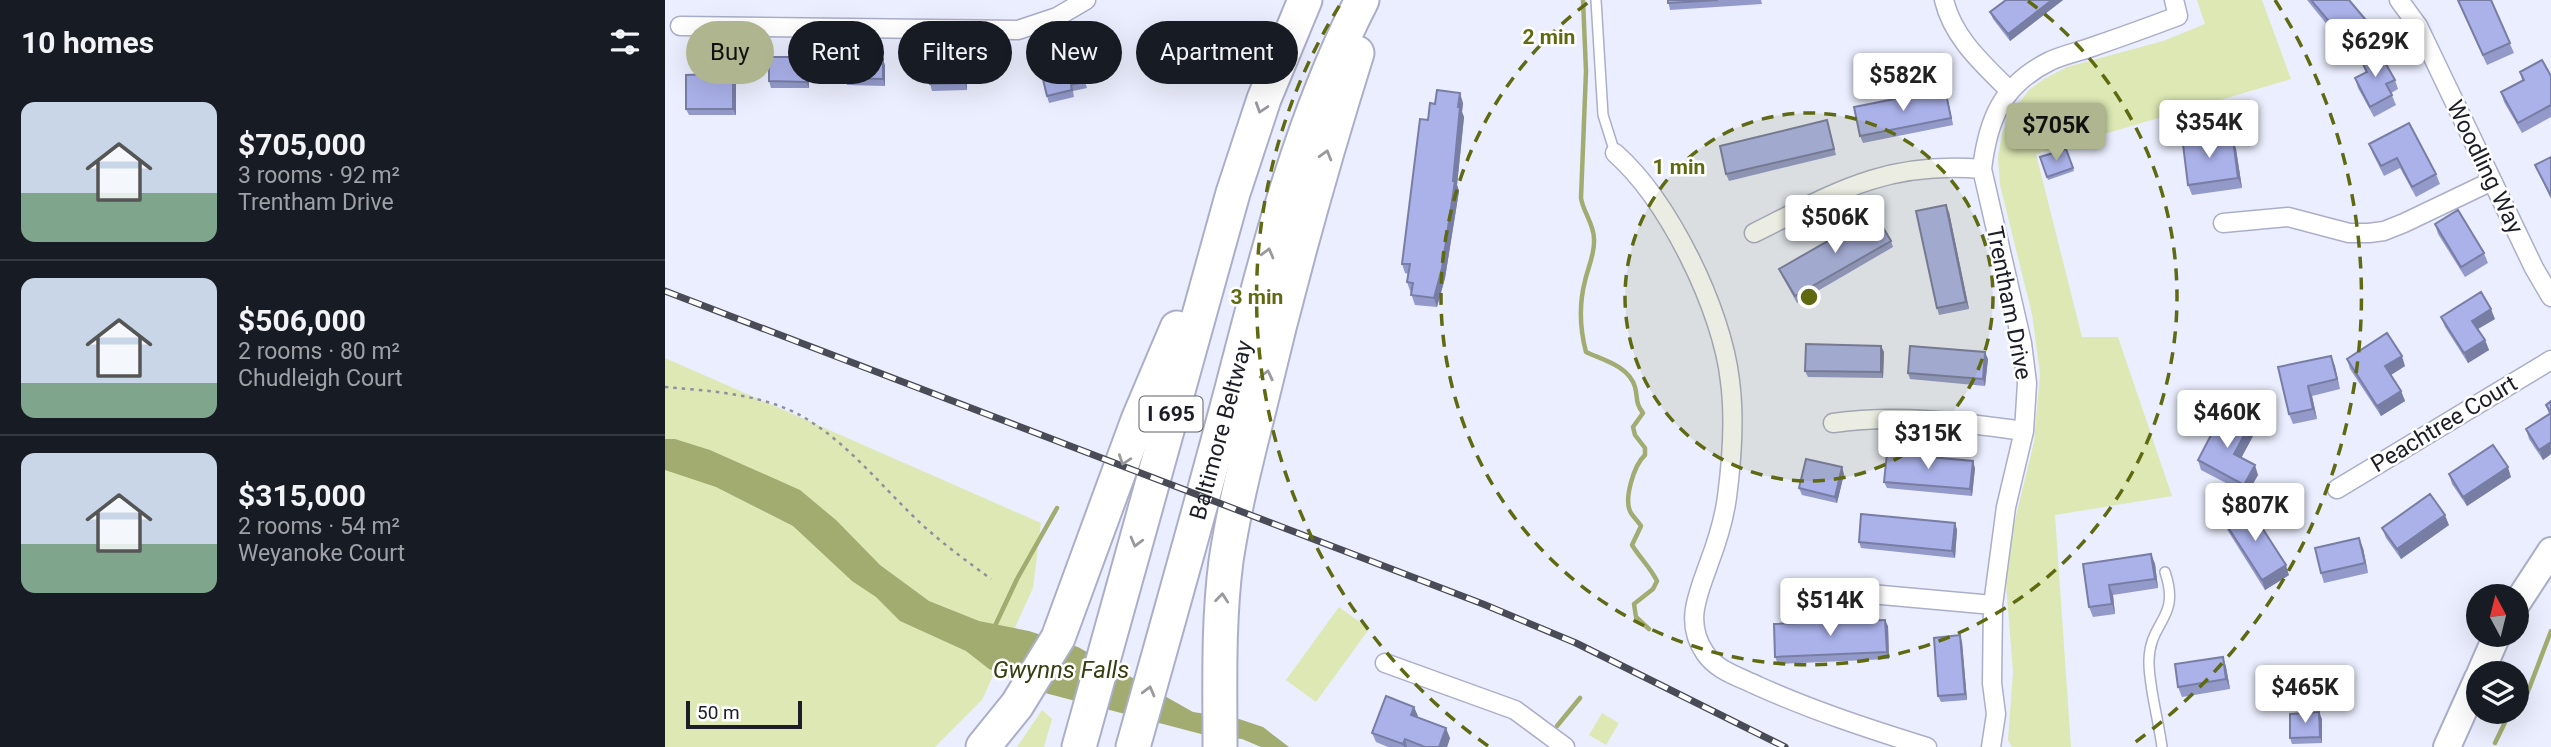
<!DOCTYPE html>
<meta charset="utf-8">
<style>
body{margin:0;font-family:Roboto,sans-serif;background:#242831;color:#f1f3f6;height:100vh;display:flex;flex-direction:column;font-size:26px;white-space:nowrap}
*{box-sizing:border-box;margin:0}
p{font-size:23px;color:#9ea1a6}
.icon{flex:none;width:38px;height:38px;fill:none;stroke:currentColor;stroke-width:2;stroke-linecap:round;stroke-linejoin:round}
.map{position:relative;flex:1;overflow:hidden}
.details{display:flex;flex-direction:column;background:#171b24;width:665px}
.details>*{flex:none}
.hud{position:absolute;left:21px;top:21px;width:665px;height:63px;display:flex;gap:14px}
.needle{width:46px;rotate:353deg}
.buttons{position:absolute;left:1801px;top:584px;display:grid;gap:14px}
.buttons a{display:grid;place-items:center;width:63px;height:63px;border-radius:50%;background:#171b24;box-shadow:0 7px 28px #0002;font-size:35px}
.scale{position:absolute;left:21px;bottom:18px;width:116px;box-sizing:border-box;padding-left:7px;border:4px solid #1c1d27;border-top:0;font-size:19px;line-height:24px;white-space:nowrap;color:#1c1d27;-webkit-text-stroke:5px #fff;paint-order:stroke}
.price{position:absolute;translate:-50% -60px;padding:0 16px;border-radius:7px;background:#fff;color:#222;font-size:23px;line-height:46px;filter:drop-shadow(0 2px 4px #0008)}
.price::after{content:'';position:absolute;left:50%;top:42px;width:21px;height:16px;margin-left:-10px;background:inherit;clip-path:polygon(0 0,100% 0,50% 100%)}
.price.current{background:#afb58e;color:#111}
ul{padding:0;list-style:none}
li{display:flex;align-items:center;gap:21px;height:175px;padding:0 21px}
li+li{border-top:2px solid #363941}
li span{display:grid;place-items:center;flex:none;width:196px;height:140px;border-radius:14px;color:#555}
li>.icon{margin-inline-start:auto}
span .icon{width:84px;height:84px;fill:#fffc;stroke-width:1}
li b{font-size:30px}
h2{display:flex;justify-content:space-between;align-items:center;height:84px;padding:0 21px;font-size:30px}
.tag{padding:0 24px;border-radius:32px;background:#171b24;box-shadow:0 7px 28px #0002;font-size:24px;line-height:63px}
.tag.current{background:#afb58e;color:#111}
main{display:flex;flex:1;min-height:0}
.map>svg:first-child{display:block}
</style>
<main>
<section class="details">
<h2>10 homes<svg class="icon" aria-label="filters" viewBox="0 0 24 24"><path d="M4 7h16M4 17h16"/><circle cx="9" cy="7" r="2"/><circle cx="15" cy="17" r="2"/></svg></h2>
<ul>
<li><span style="background:linear-gradient(#c9d6e8 65%,#7fa58c 0)"><svg class="icon" aria-label="home" viewBox="0 0 24 24"><path d="M3 11l9-7 9 7M6 9v11h12V9"/></svg></span><div><b>$705,000</b><p>3 rooms · 92 m²</p><p>Trentham Drive</p></div></li>
<li><span style="background:linear-gradient(#c9d6e8 75%,#7fa58c 0)"><svg class="icon" aria-label="home" viewBox="0 0 24 24"><path d="M3 11l9-7 9 7M6 9v11h12V9"/></svg></span><div><b>$506,000</b><p>2 rooms · 80 m²</p><p>Chudleigh Court</p></div></li>
<li><span style="background:linear-gradient(#c9d6e8 65%,#7fa58c 0)"><svg class="icon" aria-label="home" viewBox="0 0 24 24"><path d="M3 11l9-7 9 7M6 9v11h12V9"/></svg></span><div><b>$315,000</b><p>2 rooms · 54 m²</p><p>Weyanoke Court</p></div></li>
</ul>
</section>
<div class="map">
<svg width="1886" height="747" viewBox="0 0 1886 747">
<rect width="100%" height="100%" fill="#ebeefe"/>
<path fill="#dde8b4" d="M1532,0H1597L1626,79L1371,154L1417,337H1453L1507,496L1390,515L1406,747H1347L1343,740L1348,672L1341,583L1342,553L1369,442L1375,374L1367,314L1335,185L1333,158L1337,133L1349,109L1364,90L1379,79L1402,67L1498,41L1540,24Z
M0,358L376,523L368,588L317,700L270,747H0Z
M674,607L704,629L651,702L621,680Z
M377,710L387,719L379,747H352Z
M937,713L954,723L941,745L924,735Z"/>
<path fill="#a2ac71" d="M0,439H10L45,450L135,490L171,520L215,565L264,601L314,621L364,631L413,647L528,712L574,719L598,727L624,747H596L577,739L536,734L380,693L324,669L301,651L235,621L211,597L187,581L128,526L51,487L0,470Z"/>
<g fill="none" stroke-linecap="round" stroke-linejoin="round">
<path stroke="#a2ac71" stroke-width="4.5" d="M918,0L921,71L916,198C918,212 929,224 929,239C930,254 923,267 920,281C914,304 915,329 921,352C938,360 964,366 970,387C973,398 970,403 978,413L968,427L970,435L980,448V455C969,465 958,500 966,513C969,518 973,521 976,526L967,545C975,558 985,567 992,581L988,589L969,604L971,617L984,629
M329,628L352,579L392,508
M1852,703L1862,694L1886,631
M892,726L915,698
M1830,743L1845,712"/>
<defs>
<path id="service" d="M931,0L938,115L950,153
M1497,747C1494,722 1483,683 1484,660C1485,620 1516,619 1500,572"/>
<path id="minor" d="M1279,0C1288,38 1318,64 1345,91
M1734,0L1753,26L1869,268L1886,297
M15,26L353,30L392,17L421,0
M950,153C1004,201 1057,309 1065,381C1070,419 1067,459 1062,497C1059,519 1052,542 1044,563C1033,595 1019,622 1040,653C1052,671 1075,677 1093,686C1149,711 1204,729 1262,747
M1558,223L1623,217L1684,233H1704L1719,231L1739,223L1827,181
M1089,233C1171,192 1221,161 1317,169
M1168,423C1232,414 1295,422 1359,431
M1672,489L1886,360
M1172,591L1328,605
M720,663L850,710L900,747
M1326,747L1331,714L1327,683L1328,605L1341,507L1359,431L1362,383L1357,343L1317,169C1323,119 1337,85 1385,61C1398,55 1413,52 1427,47C1456,37 1484,27 1513,16L1509,0"/>
<path id="secondary" d="M1852,603L1886,551
M1815,674L1832,635
M1782,747L1813,678"/>
<g id="motorway">
<path d="M318,747L352,705L393,638L473,420L512,328"/>
<path d="M414,747L568,193L599,99L640,0"/>
<path id="s1" d="M468,747C502,626 536,506 568,385C602,254 635,121 697,0"/>
<path d="M555,747C555,685 553,623 561,561C569,507 583,454 596,401C624,283 656,168 692,53"/>
</g>
</defs>
<use href="#service" stroke="#abaec8" stroke-width="12"/>
<use href="#minor" stroke="#abaec8" stroke-width="21"/>
<use href="#secondary" stroke="#abaec8" stroke-width="30"/>
<use href="#motorway" stroke="#abaec8" stroke-width="37"/>
<path stroke="#8e909d" stroke-width="2.5" stroke-dasharray="3.5 5" stroke-linecap="butt" d="M0,387C46,391 100,394 140,418C182,443 213,482 247,515C271,539 299,559 326,579"/>
<use href="#service" stroke="#fff" stroke-width="9"/>
<use href="#minor" stroke="#fff" stroke-width="18"/>
<use href="#secondary" stroke="#fff" stroke-width="26"/>
<use href="#motorway" stroke="#fff" stroke-width="33"/>
<defs>
<path id="rail" d="M0,291L818,604L911,643L1120,747"/>
</defs>
<use href="#rail" stroke="#494b56" stroke-width="7"/>
<use href="#rail" stroke="#fff" stroke-width="4.5" stroke-dasharray="13" stroke-linecap="butt"/>
</g>
<path fill="#9399c9" d="M1003,0H1096L1097,4L1005,10Z
M1341,0H1398L1345,41L1328,19L1325,12Z
M1642,0H1684L1700,19L1704,29L1681,48Z
M1792,0H1826L1849,53L1822,65Z
M397,57L401,71L418,75L422,88L408,91L409,97L384,103L382,96Z
M218,59L220,66V86L182,85L180,78Z
M299,59L301,66L302,90L267,91L265,84Z
M1696,60L1730,80L1733,89L1726,93L1731,105L1709,117L1693,88L1690,78L1701,73Z
M68,61L71,68V115H24L21,109L51,74Z
M144,69V88H106L104,81Z
M1855,72L1886,76V117L1857,133L1839,102L1836,92L1857,80Z
M1280,89L1288,125L1198,143L1195,136Z
M798,103L797,112L799,117L792,185L794,191L780,278L772,307L750,305L742,282L743,274L740,273L737,264L763,120L770,104Z
M1162,120L1171,155L1064,181L1061,174Z
M1704,144L1771,174L1775,184L1751,197L1735,168L1719,176L1708,154Z
M1401,149L1409,171L1383,180L1375,157Z
M1571,149L1577,188L1527,195L1523,185Z
M1886,157V199L1870,165Z
M1284,212L1304,309L1274,315L1272,308Z
M1770,224L1819,253L1823,263L1800,277L1773,234Z
M1226,241L1228,247L1132,303L1117,276L1114,269Z
M1776,317L1830,319L1813,329L1820,340L1824,350L1803,363L1780,327Z
M1216,346L1219,352L1218,378L1143,377L1140,371Z
M1666,356L1675,389L1647,396L1652,419L1628,424L1624,414L1613,367Z
M1323,359L1320,386L1245,379L1243,373Z
M1682,359L1740,366L1726,375L1736,391L1740,401L1716,416L1685,369Z
M1886,401V454L1878,460L1864,439L1861,429L1884,414L1881,405Z
M1588,436L1576,458L1593,475L1582,494L1536,470L1533,460Z
M1310,468L1307,496L1222,488L1219,482Z
M1179,474L1172,503L1137,495L1134,488Z
M1784,474L1846,477L1802,506L1787,484Z
M1559,521L1624,575L1600,590L1563,531Z
M1290,523L1292,530L1290,558L1196,548L1194,542Z
M1784,525L1736,559L1721,538L1717,528Z
M1698,548L1703,573L1659,583L1656,573Z
M1486,554L1490,564L1493,588L1448,595L1450,614L1428,617L1424,607L1418,564Z
M1223,626L1224,659L1113,664L1110,657Z
M1297,642L1302,700L1276,702L1273,696Z
M1558,657L1561,667L1565,689L1517,697L1513,687Z
M749,707L753,718L785,738L782,747H723L711,742L707,733Z
M1657,719V743L1627,744L1625,738Z"/>
<path fill="#787da4" d="M1387,0H1398L1345,41L1343,34Z
M1700,19L1704,29L1681,48L1678,38Z
M218,59L220,66V86L218,79Z
M299,59L301,66L302,90L300,83Z
M68,61L71,68V115L68,109Z
M141,62L144,69V88L141,82Z
M1280,89L1282,95L1288,125L1286,118Z
M795,93L798,103L797,112L799,117L792,185L794,191L780,278L772,307L769,298L788,181Z
M1568,139L1571,149L1577,188L1573,178Z
M1281,205L1284,212L1304,309L1301,302Z
M1826,309L1830,319L1811,330L1807,321Z
M1820,340L1824,350L1803,363L1799,353Z
M1216,346L1219,352L1218,378L1216,372Z
M1320,352L1323,359L1320,386L1318,379Z
M1666,356L1670,366L1675,389L1672,379Z
M1737,356L1740,366L1724,376L1720,366Z
M1643,386L1647,396L1652,419L1648,409Z
M1736,391L1740,401L1716,416L1712,406Z
M1584,426L1588,436L1573,464L1569,454Z
M1886,442V454L1878,460L1874,450Z
M1308,461L1310,468L1307,496L1305,489Z
M1590,465L1593,475L1582,494L1579,485Z
M1177,467L1179,474L1172,503L1170,497Z
M1843,467L1846,477L1802,506L1798,497Z
M1780,515L1784,525L1736,559L1732,549Z
M1290,523L1292,530L1290,558L1287,551Z
M1694,538L1698,548L1703,573L1700,563Z
M1486,554L1490,564L1493,588L1490,579Z
M1621,565L1624,575L1600,590L1597,580Z
M1444,585L1448,595L1450,614L1447,604Z
M1220,620L1223,626L1224,659L1222,652Z
M1295,635L1297,642L1302,700L1300,694Z
M1558,657L1561,667L1565,689L1561,679Z
M749,707L753,716L750,725L746,715Z
M1654,712L1657,719V743L1655,737Z
M781,728L785,738L782,747H774Z
M740,739L742,747H739L738,744Z"/>
<path fill="#abb2ea" stroke="#787da4" stroke-width="2" d="M1003,0H1053L1003,3Z
M1341,0H1387L1343,34L1325,12Z
M1646,0H1684L1700,19L1678,38Z
M1793,0H1826L1845,43L1818,55Z
M1713,50L1730,80L1721,84L1727,95L1705,107L1690,78L1702,72L1696,60Z
M104,57H125V62H141V82L104,81Z
M397,57L401,72L416,68L419,82L406,85L407,90L382,96L374,63Z
M180,59H218V79L180,78Z
M299,59L300,83L265,84L264,60Z
M1877,60L1886,76V105L1853,123L1836,92L1859,80L1855,72Z
M51,61H68V109H21V75L51,74Z
M1280,89L1286,118L1195,136L1189,107Z
M772,90L795,93L793,107H795L788,181H790L777,268L769,298L746,295L748,283L742,282L745,264H737L755,119L763,120L765,103L770,104Z
M1162,120L1169,149L1061,174L1055,146Z
M1744,123L1771,174L1747,187L1732,158L1716,166L1704,144Z
M1536,134L1538,143L1568,139L1573,178L1523,185L1517,136Z
M1401,149L1408,168L1382,177L1375,157Z
M1886,157V196L1870,165Z
M1281,205L1301,302L1272,308L1251,211Z
M1793,210L1819,253L1796,267L1770,224Z
M1210,214L1226,241L1130,296L1114,269Z
M1816,292L1826,309L1807,321L1820,340L1799,353L1776,317Z
M1722,333L1737,356L1720,366L1736,391L1712,406L1682,359Z
M1141,344L1216,346V372L1140,371Z
M1245,346L1320,352L1318,379L1243,373Z
M1666,356L1672,379L1643,386L1648,409L1624,414L1613,367Z
M1886,401V442L1874,450L1861,429L1886,413L1881,405Z
M1558,412L1584,426L1569,454L1590,465L1579,485L1533,460Z
M1828,445L1843,467L1798,497L1784,474Z
M1222,453L1308,461L1305,489L1219,482Z
M1141,459L1177,467L1170,497L1134,488Z
M1765,494L1780,515L1732,549L1717,528Z
M1583,506L1621,565L1597,580L1559,521Z
M1196,514L1290,523L1287,551L1194,542Z
M1694,538L1700,563L1656,573L1650,548Z
M1486,554L1490,579L1444,585L1447,604L1424,607L1418,564Z
M1220,620L1222,652L1110,657L1109,624Z
M1295,635L1300,694L1273,696L1269,638Z
M1558,657L1561,679L1513,687L1510,664Z
M721,696L749,707L746,715L781,728L774,747H760L740,739L738,744L707,733Z
M1654,712L1655,737L1625,738V714Z"/>
<defs><path id="oneway-chevron" d="M-2-3.5L2.5 0L-2 3.5" fill="none" stroke-width="1.6" stroke-linecap="round" stroke-linejoin="round" transform="scale(1.75)"/></defs>
<g stroke="#99999e">
<use href="#oneway-chevron" transform="translate(596 108) rotate(108)"/>
<use href="#oneway-chevron" transform="translate(661 155) rotate(-74)"/>
<use href="#oneway-chevron" transform="translate(603 253) rotate(-75)"/>
<use href="#oneway-chevron" transform="translate(602 375) rotate(-77)"/>
<use href="#oneway-chevron" transform="translate(459 460) rotate(109)"/>
<use href="#oneway-chevron" transform="translate(471 542) rotate(105)"/>
<use href="#oneway-chevron" transform="translate(557 598) rotate(-84)"/>
<use href="#oneway-chevron" transform="translate(484 691) rotate(-75)"/>
</g>
<circle cx="1144" cy="297" r="184" fill="#5f6a10" fill-opacity=".12"/>
<g fill="none" stroke="#5f6a10" stroke-width="3.5" stroke-dasharray="12 9">
<circle cx="1144" cy="297" r="184"/>
<path d="M1363 1A368 368 0 1 1 925 1"/>
<path d="M823 746A552 552 0 0 1 678 0M1610 0A552 552 0 0 1 1465 746"/>
</g>
<g text-anchor="middle" dominant-baseline="central" stroke-width="5" stroke-linejoin="round" paint-order="stroke">
<rect fill="#fff" stroke="#606168" stroke-width="2" x="474.5" y="396.5" width="63" height="35" rx="5"/>
<g font-size="21" font-weight="bold" fill="#1c1d27">
<text x="506" y="414">I 695</text>
</g>
<g font-size="23" fill="#1c1d27" stroke="#fff">
<text transform="translate(1820 167) rotate(64)">Woodling Way</text>
<text transform="translate(1344 303) rotate(79)">Trentham Drive</text>
<text transform="translate(1779 424) rotate(-31)">Peachtree Court</text>
<text stroke="none"><textPath href="#s1" startOffset="329">Baltimore Beltway</textPath></text>
</g>
<g font-size="24" font-style="italic" fill="#373d0f" stroke="#fff">
<text x="396" y="670">Gwynns Falls</text>
</g>
</g>
<circle cx="1144" cy="297" r="10" fill="#5f6a10" stroke="#fff" stroke-width="3.5"/>
<g font-size="21" text-anchor="middle" font-weight="bold" fill="#5f6a10" stroke="#fff" stroke-width="5" stroke-linejoin="round" paint-order="stroke">
<text x="884" y="44">2 min</text>
<text x="1014" y="174">1 min</text>
<text x="592" y="304">3 min</text>
</g>
</svg>
<div class="buttons">
<a><svg class="needle" viewBox="-14 -14 28 28"><path d="M0-13l5 13h-10z" fill="#e53935"/><path d="M0 13l5-13h-10z" fill="#9ea1a6"/></svg></a>
<a><svg class="icon" aria-label="layers" viewBox="0 0 24 24"><path d="M12 4l9 5-9 5-9-5zM3 14l9 5 9-5"/></svg></a>
</div>
<div class="scale">50 m</div>
<b class="price" style="left:1710px;top:79px">$629K</b>
<b class="price" style="left:1238px;top:113px">$582K</b>
<b class="price" style="left:1544px;top:160px">$354K</b>
<b class="price current" style="left:1391px;top:163px">$705K</b>
<b class="price" style="left:1170px;top:255px">$506K</b>
<b class="price" style="left:1562px;top:450px">$460K</b>
<b class="price" style="left:1263px;top:471px">$315K</b>
<b class="price" style="left:1590px;top:543px">$807K</b>
<b class="price" style="left:1165px;top:638px">$514K</b>
<b class="price" style="left:1640px;top:725px">$465K</b>
<div class="hud">
<a class="tag current">Buy</a>
<a class="tag">Rent</a>
<a class="tag">Filters</a>
<a class="tag">New</a>
<a class="tag">Apartment</a>
</div>
</div>
</main>
